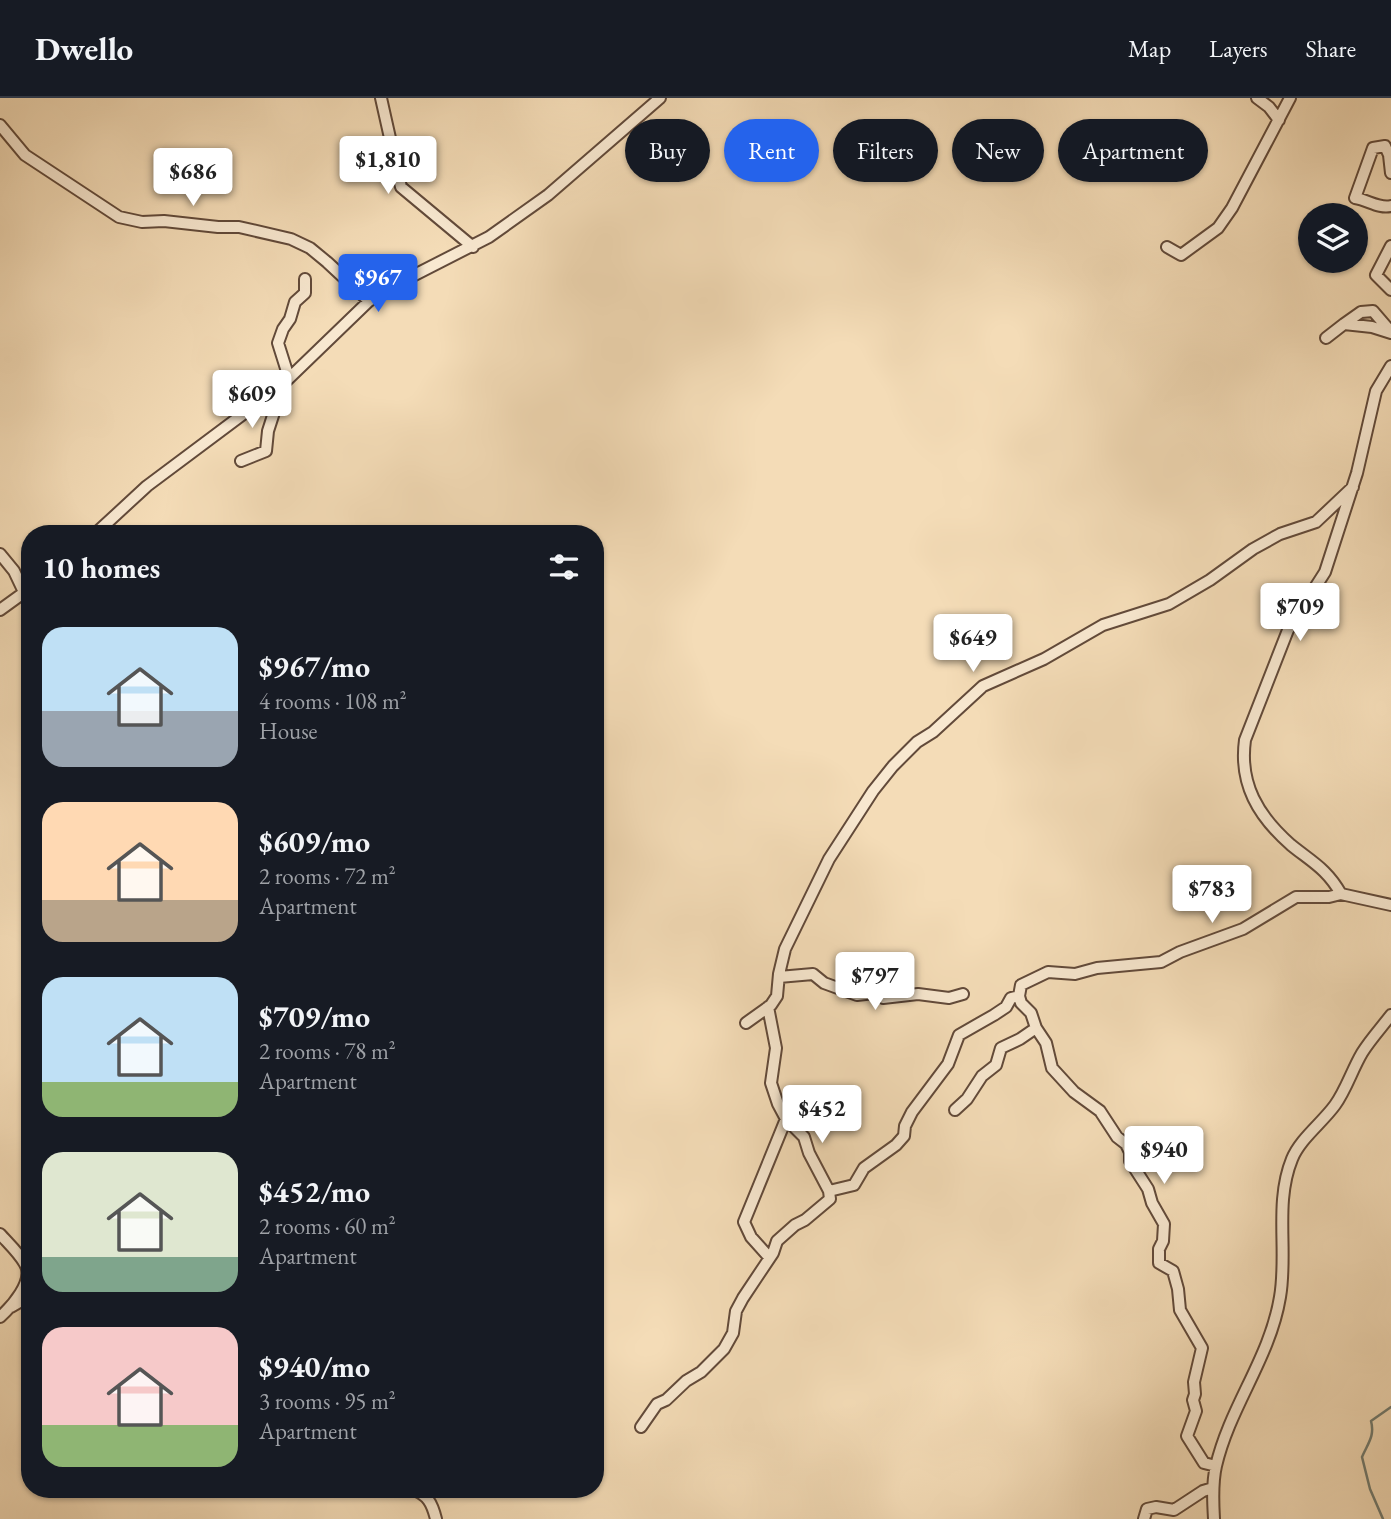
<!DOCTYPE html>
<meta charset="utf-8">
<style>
body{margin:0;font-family:"EB Garamond",serif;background:#20242c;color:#f1f3f6;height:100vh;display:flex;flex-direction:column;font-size:26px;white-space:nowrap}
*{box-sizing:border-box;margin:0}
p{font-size:23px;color:#9ea1a6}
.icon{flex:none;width:38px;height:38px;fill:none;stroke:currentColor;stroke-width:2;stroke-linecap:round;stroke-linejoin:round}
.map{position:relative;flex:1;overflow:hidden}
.drawer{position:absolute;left:21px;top:427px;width:583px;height:973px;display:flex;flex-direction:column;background:#171b24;border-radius:28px;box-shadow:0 2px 5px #0004}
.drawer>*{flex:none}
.top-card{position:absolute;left:625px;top:21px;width:660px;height:63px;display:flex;gap:14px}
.controls{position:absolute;left:1298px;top:105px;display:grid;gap:14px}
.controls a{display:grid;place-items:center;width:70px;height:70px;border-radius:50%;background:#171b24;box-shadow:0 2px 5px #0004;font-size:35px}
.price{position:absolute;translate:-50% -60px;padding:0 16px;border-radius:7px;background:#fff;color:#222;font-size:23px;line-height:46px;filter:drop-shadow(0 2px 4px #0008)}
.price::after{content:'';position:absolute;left:50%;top:42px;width:21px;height:16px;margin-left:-10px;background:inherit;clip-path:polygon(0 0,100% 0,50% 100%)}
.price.current{background:#2563eb;color:#fff}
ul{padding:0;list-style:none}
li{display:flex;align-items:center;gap:21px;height:175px;padding:0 21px}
li span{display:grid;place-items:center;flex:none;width:196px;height:140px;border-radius:21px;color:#555}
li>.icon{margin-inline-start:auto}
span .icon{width:84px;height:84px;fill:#fffc;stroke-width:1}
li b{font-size:30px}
h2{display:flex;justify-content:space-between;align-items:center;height:84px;padding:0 21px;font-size:30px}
.chip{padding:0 24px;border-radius:32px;background:#171b24;box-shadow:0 2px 5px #0004;font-size:24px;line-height:63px}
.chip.current{background:#2563eb;color:#fff}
header{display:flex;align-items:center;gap:42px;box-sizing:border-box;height:98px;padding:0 35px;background:#171b24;border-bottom:2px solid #363941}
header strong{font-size:33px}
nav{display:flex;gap:38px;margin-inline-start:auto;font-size:24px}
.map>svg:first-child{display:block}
</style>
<header>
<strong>Dwello</strong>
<nav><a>Map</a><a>Layers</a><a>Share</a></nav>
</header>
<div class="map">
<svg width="1391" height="1421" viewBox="0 0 1391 1421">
<rect width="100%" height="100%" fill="#f4dcb7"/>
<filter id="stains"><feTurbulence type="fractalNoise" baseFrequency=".00286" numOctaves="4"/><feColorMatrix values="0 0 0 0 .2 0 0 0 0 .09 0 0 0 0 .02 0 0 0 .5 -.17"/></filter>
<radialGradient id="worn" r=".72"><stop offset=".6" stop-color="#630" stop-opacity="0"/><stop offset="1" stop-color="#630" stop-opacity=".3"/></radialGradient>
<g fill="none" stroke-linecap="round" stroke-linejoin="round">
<path stroke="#717b70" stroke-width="2.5" d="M1383,1421L1370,1391L1362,1359C1368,1345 1375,1338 1371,1323L1391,1309"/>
<defs>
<path id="minor" d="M381,0L401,89L473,149
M1257,0L1269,9L1279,22
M0,27L25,57L119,119L142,124L164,123L218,129H239L291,141L310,150L327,164L369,203
M1391,75L1389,57L1385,48L1373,50L1355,100C1368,102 1379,111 1391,108
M1391,148L1376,177L1391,192
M1167,149L1181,157L1218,130L1232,110L1290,0
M1344,226L1361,214L1373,213L1391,234
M1326,240L1344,226L1372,229L1391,235
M289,280L278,245L283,231L290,221L295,204L305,195V181
M241,363L266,353L268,333L278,302L272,294
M95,436L147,388L282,287L369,203L393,188L489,139L548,97L660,0
M0,456L14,473L24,494
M0,512L29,491
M1341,796C1327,771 1312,764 1291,747C1258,718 1239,686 1245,642L1288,532L1325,474L1357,375L1376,293L1391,268
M779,879L813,876L824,885L857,897L874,895L883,900L918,896L949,900L963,896
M768,909L776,950L771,985L778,1006L786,1021L744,1124L751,1139L769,1159
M746,925L771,907L777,898L779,876L785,851L829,761L873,693L893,668L917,644L933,634L983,588L1044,561L1103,527L1169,506L1210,482L1253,451L1280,436L1316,424L1353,389
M955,1012L967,1001L982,978L996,967L1001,950L1020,941L1036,930
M786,1021L804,1039L809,1055L829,1093
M0,1136C8,1145 19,1155 25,1166C35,1183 11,1209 0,1219
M11,1209L30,1198
M641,1329L657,1306L666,1302L686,1283L701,1274L724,1251L733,1235L736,1213L743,1200L773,1155L777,1143L795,1127L805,1122L830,1101L829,1093L854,1087L864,1070L896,1047L904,1038L905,1028L912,1014L948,966L959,937L994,917L1006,909L1011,900L1019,898
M1216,1368L1204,1365L1187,1338L1196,1313L1193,1302L1195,1296L1194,1284L1202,1250L1180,1212L1178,1191L1173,1173L1159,1165V1151L1163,1143L1164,1126L1152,1105L1148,1091L1130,1063V1054L1126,1046L1117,1039L1100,1013L1074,994L1052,970L1046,945L1036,930L1031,915L1021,905L1019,898L1021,887L1048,874L1075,876L1097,870L1161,864L1180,854L1243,831L1296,799H1329L1341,796L1391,807
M412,1391C428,1397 432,1405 436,1421
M1144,1421L1147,1411L1156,1409L1174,1412L1203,1393L1213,1390
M1214,1421C1213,1404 1212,1385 1216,1368C1230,1308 1270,1260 1280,1199C1288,1154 1274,1105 1292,1061C1300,1041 1322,1025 1335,1007C1346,992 1352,972 1362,955C1370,942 1381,930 1391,917"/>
</defs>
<use href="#minor" stroke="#624a3a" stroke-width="14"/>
<use href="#minor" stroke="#f8e8d0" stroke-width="10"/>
</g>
<rect width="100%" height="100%" filter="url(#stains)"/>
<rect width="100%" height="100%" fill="url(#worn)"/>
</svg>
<div class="controls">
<a><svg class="icon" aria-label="layers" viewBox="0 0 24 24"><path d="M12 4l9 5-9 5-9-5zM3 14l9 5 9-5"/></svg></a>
</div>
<b class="price" style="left:388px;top:98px">$1,810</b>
<b class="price" style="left:193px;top:110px">$686</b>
<b class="price current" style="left:378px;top:216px">$967</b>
<b class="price" style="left:252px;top:332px">$609</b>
<b class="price" style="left:1300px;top:545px">$709</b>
<b class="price" style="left:973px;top:576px">$649</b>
<b class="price" style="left:1212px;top:827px">$783</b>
<b class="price" style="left:875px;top:914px">$797</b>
<b class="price" style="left:822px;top:1047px">$452</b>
<b class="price" style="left:1164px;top:1088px">$940</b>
<div class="top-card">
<a class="chip">Buy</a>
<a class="chip current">Rent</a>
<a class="chip">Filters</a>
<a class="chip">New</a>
<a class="chip">Apartment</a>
</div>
<section class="drawer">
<h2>10 homes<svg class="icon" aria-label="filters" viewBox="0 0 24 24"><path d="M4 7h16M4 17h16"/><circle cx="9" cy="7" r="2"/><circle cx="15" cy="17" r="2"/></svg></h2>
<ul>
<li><span style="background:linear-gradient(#bfe0f5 60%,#9aa5b1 0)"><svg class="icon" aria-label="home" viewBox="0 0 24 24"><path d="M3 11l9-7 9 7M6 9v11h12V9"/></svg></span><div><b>$967/mo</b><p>4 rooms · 108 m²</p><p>House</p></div></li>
<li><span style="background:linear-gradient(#ffd9b3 70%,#b9a48a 0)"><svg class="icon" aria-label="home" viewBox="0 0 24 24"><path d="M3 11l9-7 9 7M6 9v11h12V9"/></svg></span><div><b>$609/mo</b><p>2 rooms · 72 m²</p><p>Apartment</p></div></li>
<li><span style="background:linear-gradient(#bfe0f5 75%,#8fb573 0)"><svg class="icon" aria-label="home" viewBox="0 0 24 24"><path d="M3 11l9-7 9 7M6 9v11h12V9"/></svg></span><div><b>$709/mo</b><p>2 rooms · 78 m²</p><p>Apartment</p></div></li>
<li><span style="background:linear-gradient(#dfe7d0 75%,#7fa58c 0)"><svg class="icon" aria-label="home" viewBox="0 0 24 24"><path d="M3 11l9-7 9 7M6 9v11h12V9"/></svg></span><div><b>$452/mo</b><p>2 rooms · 60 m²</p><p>Apartment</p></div></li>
<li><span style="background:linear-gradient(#f6c9c9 70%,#8fb573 0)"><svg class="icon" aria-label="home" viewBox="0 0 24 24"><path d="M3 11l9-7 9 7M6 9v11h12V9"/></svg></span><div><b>$940/mo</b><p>3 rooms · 95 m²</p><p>Apartment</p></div></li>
</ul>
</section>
</div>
